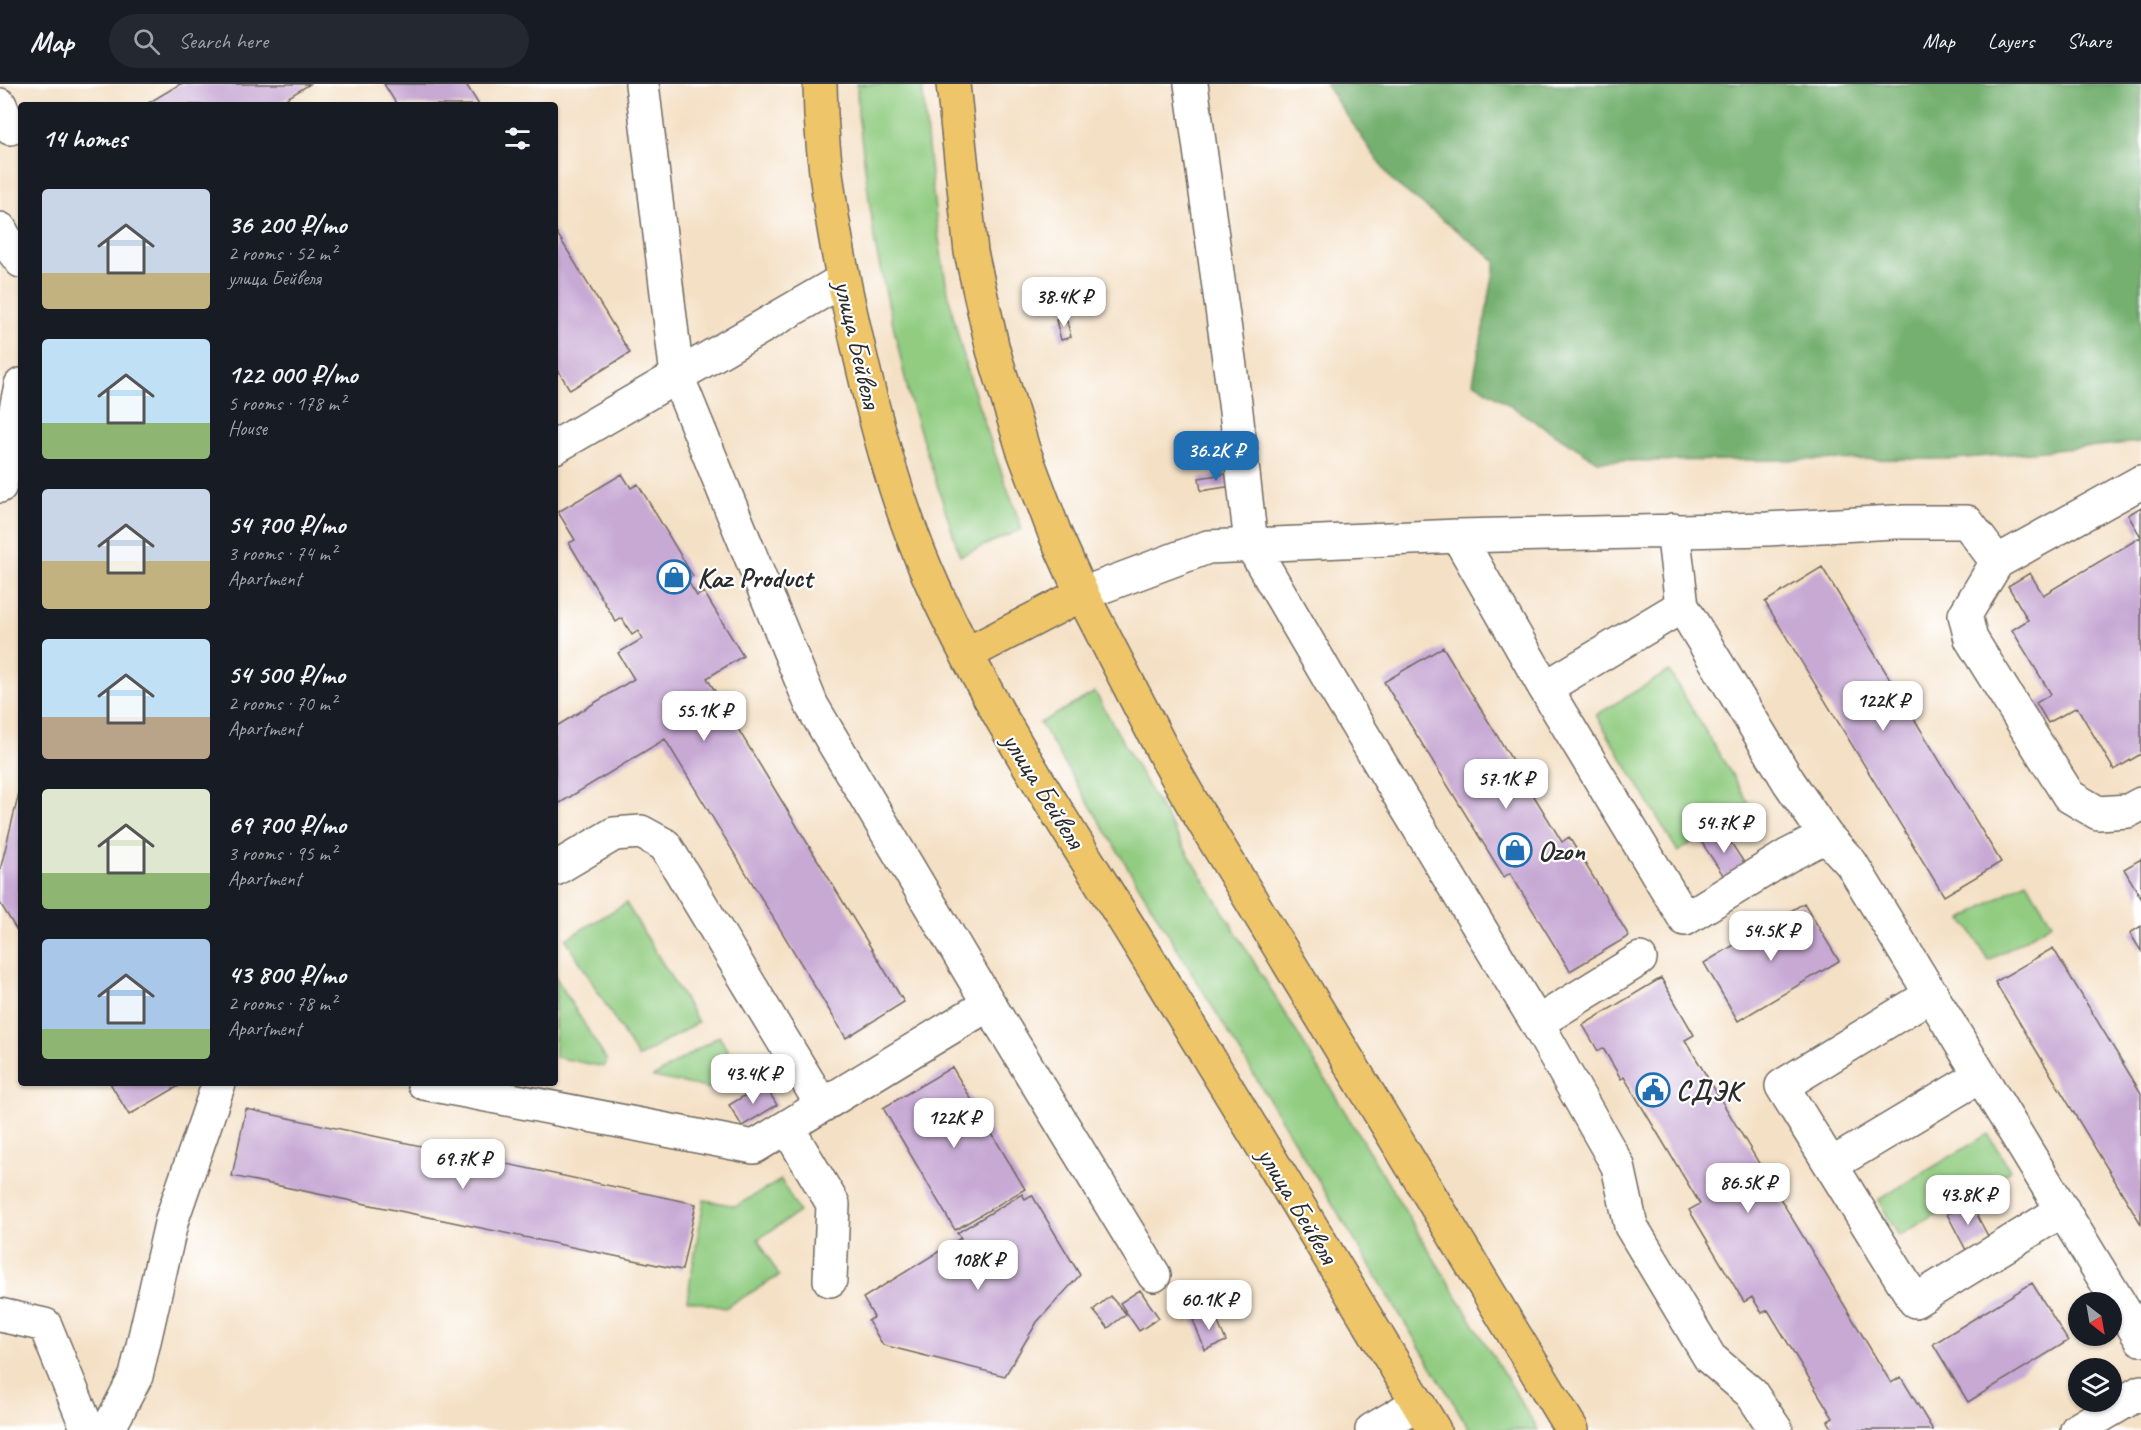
<!DOCTYPE html>
<meta charset="utf-8">
<style>
body{margin:0;font-family:Caveat,sans-serif;background:#242831;color:#f1f3f6;height:100vh;display:flex;flex-direction:column;font-size:22px;white-space:nowrap}
*{box-sizing:border-box;margin:0}
p{font-size:20px;color:#9ea1a6}
.icon{flex:none;width:33px;height:33px;fill:none;stroke:currentColor;stroke-width:2;stroke-linecap:round;stroke-linejoin:round}
.map{position:relative;flex:1;overflow:hidden}
.details{position:absolute;left:18px;top:18px;width:540px;height:984px;display:flex;flex-direction:column;background:#171b24;border-radius:6px;box-shadow:0 2px 4px #0004}
.details>*{flex:none}
.needle{width:39px;rotate:149deg}
.fabs{position:absolute;left:2068px;top:1208px;display:grid;gap:12px}
.fabs a{display:grid;place-items:center;width:54px;height:54px;border-radius:50%;background:#171b24;box-shadow:0 2px 4px #0004;font-size:30px}
.price{position:absolute;translate:-50% -51px;padding:0 14px;border-radius:12px;background:#fff;color:#222;font-size:20px;line-height:39px;filter:drop-shadow(0 2px 3px #0008)}
.price::after{content:'';position:absolute;left:50%;top:36px;width:18px;height:14px;margin-left:-9px;background:inherit;clip-path:polygon(0 0,100% 0,50% 100%)}
.price.on{background:#1f6fb2;color:#fff}
ul{padding:0;list-style:none}
li{display:flex;align-items:center;gap:18px;height:150px;padding:0 24px}
li span{display:grid;place-items:center;flex:none;width:168px;height:120px;border-radius:6px;color:#555}
li>.icon{margin-inline-start:auto}
span .icon{width:72px;height:72px;fill:#fffc;stroke-width:1}
li b{font-size:26px}
h2{display:flex;justify-content:space-between;align-items:center;height:72px;padding:0 24px;font-size:26px}
header{display:flex;align-items:center;gap:36px;box-sizing:border-box;height:84px;padding:0 30px;background:#171b24;border-bottom:2px solid #363941}
header strong{font-size:28px}
nav{display:flex;gap:33px;margin-inline-start:auto;font-size:21px}
.search{width:420px;height:54px;background:#242831;display:flex;align-items:center;gap:15px;box-sizing:border-box;padding:0 21px;border-radius:33px;color:#9ea1a6;font-size:22px}
.map>svg:first-child{display:block}
</style>
<header>
<strong>Map</strong>
<div class="search"><svg class="icon" aria-label="search" viewBox="0 0 24 24"><circle cx="10" cy="10" r="6"/><path d="M15 15l6 6"/></svg>Search here</div>
<nav><a>Map</a><a>Layers</a><a>Share</a></nav>
</header>
<div class="map">
<svg width="2141" height="1346" viewBox="0 0 2141 1346">
<rect width="100%" height="100%" fill="#fff"/>
<filter id="ink" filterUnits="userSpaceOnUse"><feTurbulence type="fractalNoise" baseFrequency=".0167" numOctaves="2"/><feDisplacementMap in="SourceGraphic" scale="12" xChannelSelector="R" yChannelSelector="G"/><feConvolveMatrix kernelMatrix="1 2 1 2 8 2 1 2 1" color-interpolation-filters="sRGB"/></filter>
<filter id="wash" filterUnits="userSpaceOnUse"><feTurbulence type="fractalNoise" baseFrequency=".008" numOctaves="4" result="noise"/><feDisplacementMap in="SourceGraphic" scale="24" xChannelSelector="R" yChannelSelector="G"/><feGaussianBlur stdDeviation="1.35" result="paint"/><feColorMatrix in="noise" values="0 0 0 0 0 0 0 0 0 0 0 0 0 0 0 0 0 1.4 0 .05"/><feComposite in="paint" operator="in"/></filter>
<g filter="url(#wash)">
<rect width="100%" height="100%" fill="#f4e0c5"/>
<path fill="#91cc81" stroke="#5e7c56" stroke-width="1.5" d="M857,0H922C929,73 935,146 950,218C967,296 995,370 1022,445L960,472L910,316L875,161L858,30Z
M1669,587L1749,719L1678,768L1596,631Z
M1095,608L1155,715L1538,1346H1470L1040,639Z
M2026,797L2052,839L1989,877L1963,835Z
M626,819L698,938L638,974L566,855Z
M555,892L607,977L604,983L555,973Z
M719,952L747,999L731,1009L653,993Z
M1988,1050L2010,1086L1899,1152L1878,1116Z
M781,1096L799,1128L758,1155L779,1192L725,1224L687,1216L704,1116L736,1122Z"/>
<path fill="#74b06f" stroke="#506e4d" stroke-width="1.5" d="M1325,0H2141V358L1955,375L1597,377L1473,298L1496,177L1392,97Z"/>
<g id="blocks">
<path fill="#c7a9d4" d="M180,0H310L276,21H145Z
M384,0H466L479,21H397Z
M555,146L630,269L570,306L555,281Z
M1066,233L1071,253L1061,256L1056,236Z
M1231,389L1232,402L1201,407L1199,394Z
M622,390L631,404L638,400L693,492L687,496L697,512L704,508L743,572L707,594L904,918L846,954L665,655L555,722V643L634,595L618,569L642,555L638,547L632,551L622,534L616,538L569,459L575,456L558,428Z
M2141,423V453L2128,431Z
M2141,453V670L2114,686L2077,623L2048,639L2036,619L2051,610L2012,546L2028,536L2008,502L2030,489L2043,511Z
M1822,483L2001,778L1944,812L1765,518Z
M1443,563L1562,758L1569,753L1629,852L1570,887L1510,789L1504,793L1384,598Z
M20,705H21V853L0,819V786Z
M1722,745L1745,780L1725,794L1702,759Z
M2141,775V814L2124,785Z
M1804,819L1839,877L1738,937L1704,879Z
M2141,842V867L2130,849Z
M2053,864L2141,1009V1140L1995,898Z
M1661,894L1694,951L1685,956L1891,1299L1901,1293L1933,1346H1833L1828,1337L1833,1334L1768,1226L1762,1229L1752,1213L1744,1218L1689,1126L1700,1120L1624,993L1621,995L1603,964L1598,967L1583,941Z
M952,983L1025,1105L955,1146L883,1024Z
M110,999H184L129,1031Z
M764,1000L777,1021L742,1042L729,1021Z
M246,1025L696,1120L682,1186L232,1092Z
M1022,1110L1025,1115L1032,1111L1080,1191L1037,1238L1005,1292L883,1261L868,1237L874,1233L863,1214L961,1154L957,1149Z
M1970,1118L1989,1154L1966,1166L1947,1130Z
M2032,1199L2068,1257L1968,1318L1933,1260Z
M1140,1206L1159,1234L1139,1247L1120,1219Z
M1110,1212L1126,1230L1108,1244L1093,1226Z
M1213,1227L1226,1257L1205,1266L1193,1236Z"/>
</g>
</g>
<g filter="url(#ink)">
<use href="#blocks" fill-opacity="0" stroke="#716a61" stroke-width="1.5"/>
<g fill="none" stroke-linecap="round" stroke-linejoin="round">
<defs>
<path id="minor" d="M642,0L677,292L812,622L989,920L1154,1191
M1191,0L1235,319L1251,460L1331,598L1537,939L1618,1082L1631,1142L1710,1274L1751,1309L1776,1346
M0,21L10,44
M0,145L10,163L21,177
M555,363L843,196
M2141,398L1997,478L1965,531L1971,555L2069,712L2098,729L2128,727L2141,720
M0,402L21,301
M1673,446L1682,522L1789,698L1826,752L1851,779L2141,1255
M1458,452L1545,604L1685,835L1787,772L1826,752
M1082,510L1208,463L1458,452L1767,445L1894,438H1967L1997,478
M1545,604L1682,522
M555,785L614,750L641,748L665,761L822,1021
M1932,910L1782,1002L1915,1217L2063,1126
M1537,939L1640,875
M424,999L754,1063L989,920
M787,1043L833,1120L830,1196
M1831,1081L1980,992
M0,1231L45,1241L88,1346
M108,1346L136,1292L172,1135L219,999
M1372,1346L1418,1319
M2077,1346L2141,1308"/>
<path id="major" d="M820,0C821,85 837,170 856,253C875,338 898,425 934,504C996,639 1080,763 1157,889C1250,1041 1342,1193 1434,1346
M953,0L971,168L993,266L1023,365L1055,450L1082,510L1165,671L1194,722L1572,1346
M967,570L1082,510"/>
</defs>
<use href="#minor" stroke="#716a61" stroke-width="36"/>
<use href="#major" stroke="#716a61" stroke-width="36"/>
<use href="#minor" stroke="#fff" stroke-width="33"/>
<use href="#major" stroke="#eec569" stroke-width="33"/>
</g>
</g>
<defs>
<symbol id="shop-ring" viewBox="-11 -11 22 22"><circle r="9.5" fill="#fff" stroke="#1f6fb2" stroke-width="1.5"/><path d="M-5-2.5h2.3a2.7 3.5 0 0 1 5.4 0H5L5.5 6h-11ZM-1.5-2.5h3a1.5 2.3 0 0 0-3 0Z" fill="#1f6fb2"/></symbol>
<symbol id="civic-ring" viewBox="-11 -11 22 22"><circle r="9.5" fill="#fff" stroke="#1f6fb2" stroke-width="1.5"/><path d="M-.6-6.5H3V-4.5H.6V-3L4-1V1h2V6H-6V1h2V-1L-.6-3ZM-1.2 2.5V6h2.4V2.5Z" fill="#1f6fb2"/></symbol>
</defs>
<g fill-rule="evenodd">
<use href="#shop-ring" x="655" y="474" width="38" height="38"/>
<use href="#shop-ring" x="1496" y="747" width="38" height="38"/>
<use href="#civic-ring" x="1634" y="987" width="38" height="38"/>
</g>
<g text-anchor="middle" dominant-baseline="central" stroke-width="4.5" stroke-linejoin="round" paint-order="stroke">
<g font-size="28" fill="#2b2b2b" stroke="#fff">
<text transform="translate(858 260) rotate(77)">улица Бейвеля</text>
<text transform="translate(1044 706) rotate(58)">улица Бейвеля</text>
<text transform="translate(1298 1121) rotate(59)">улица Бейвеля</text>
</g>
<g font-size="28" font-weight="bold" fill="#2b2b2b" stroke="#fff" text-anchor="start">
<text x="697" y="493">Kaz Product</text>
<text x="1538" y="766">Ozon</text>
<text x="1676" y="1006">СДЭК</text>
</g>
</g>
</svg>
<div class="fabs">
<a><svg class="needle" viewBox="-14 -14 28 28"><path d="M0-13l5 13h-10z" fill="#e53935"/><path d="M0 13l5-13h-10z" fill="#9ea1a6"/></svg></a>
<a><svg class="icon" aria-label="layers" viewBox="0 0 24 24"><path d="M12 4l9 5-9 5-9-5zM3 14l9 5 9-5"/></svg></a>
</div>
<b class="price" style="left:1064px;top:244px">38.4K ₽</b>
<b class="price on" style="left:1216px;top:398px">36.2K ₽</b>
<b class="price" style="left:1883px;top:648px">122K ₽</b>
<b class="price" style="left:704px;top:658px">55.1K ₽</b>
<b class="price" style="left:1506px;top:726px">57.1K ₽</b>
<b class="price" style="left:1724px;top:770px">54.7K ₽</b>
<b class="price" style="left:1771px;top:878px">54.5K ₽</b>
<b class="price" style="left:753px;top:1021px">43.4K ₽</b>
<b class="price" style="left:954px;top:1065px">122K ₽</b>
<b class="price" style="left:463px;top:1106px">69.7K ₽</b>
<b class="price" style="left:1748px;top:1130px">86.5K ₽</b>
<b class="price" style="left:1968px;top:1142px">43.8K ₽</b>
<b class="price" style="left:978px;top:1207px">108K ₽</b>
<b class="price" style="left:1209px;top:1247px">60.1K ₽</b>
<section class="details">
<h2>14 homes<svg class="icon" aria-label="filters" viewBox="0 0 24 24"><path d="M4 7h16M4 17h16"/><circle cx="9" cy="7" r="2"/><circle cx="15" cy="17" r="2"/></svg></h2>
<ul>
<li><span style="background:linear-gradient(#c9d6e8 70%,#c2b280 0)"><svg class="icon" aria-label="home" viewBox="0 0 24 24"><path d="M3 11l9-7 9 7M6 9v11h12V9"/></svg></span><div><b>36 200 ₽/mo</b><p>2 rooms · 52 m²</p><p>улица Бейвеля</p></div></li>
<li><span style="background:linear-gradient(#bfe0f5 70%,#8fb573 0)"><svg class="icon" aria-label="home" viewBox="0 0 24 24"><path d="M3 11l9-7 9 7M6 9v11h12V9"/></svg></span><div><b>122 000 ₽/mo</b><p>5 rooms · 178 m²</p><p>House</p></div></li>
<li><span style="background:linear-gradient(#c9d6e8 60%,#c2b280 0)"><svg class="icon" aria-label="home" viewBox="0 0 24 24"><path d="M3 11l9-7 9 7M6 9v11h12V9"/></svg></span><div><b>54 700 ₽/mo</b><p>3 rooms · 74 m²</p><p>Apartment</p></div></li>
<li><span style="background:linear-gradient(#bfe0f5 65%,#b9a48a 0)"><svg class="icon" aria-label="home" viewBox="0 0 24 24"><path d="M3 11l9-7 9 7M6 9v11h12V9"/></svg></span><div><b>54 500 ₽/mo</b><p>2 rooms · 70 m²</p><p>Apartment</p></div></li>
<li><span style="background:linear-gradient(#dfe7d0 70%,#8fb573 0)"><svg class="icon" aria-label="home" viewBox="0 0 24 24"><path d="M3 11l9-7 9 7M6 9v11h12V9"/></svg></span><div><b>69 700 ₽/mo</b><p>3 rooms · 95 m²</p><p>Apartment</p></div></li>
<li><span style="background:linear-gradient(#a9c7e8 75%,#8fb573 0)"><svg class="icon" aria-label="home" viewBox="0 0 24 24"><path d="M3 11l9-7 9 7M6 9v11h12V9"/></svg></span><div><b>43 800 ₽/mo</b><p>2 rooms · 78 m²</p><p>Apartment</p></div></li>
</ul>
</section>
</div>
